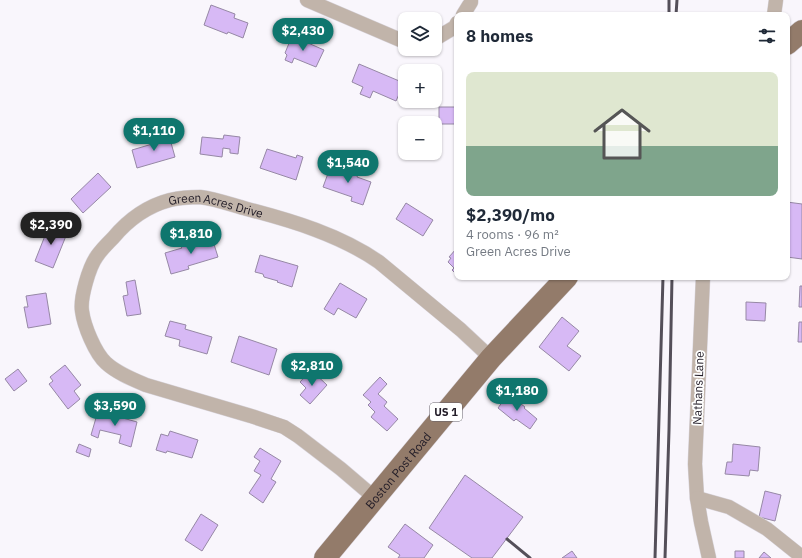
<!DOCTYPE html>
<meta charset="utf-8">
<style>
body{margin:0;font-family:"IBM Plex Sans",sans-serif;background:#f6f6f7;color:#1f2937;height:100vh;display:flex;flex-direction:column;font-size:15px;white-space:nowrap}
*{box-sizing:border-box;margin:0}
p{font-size:13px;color:#747a83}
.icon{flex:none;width:22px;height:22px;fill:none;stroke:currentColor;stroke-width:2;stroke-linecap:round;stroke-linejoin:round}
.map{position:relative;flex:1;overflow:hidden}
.side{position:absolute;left:454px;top:12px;width:336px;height:268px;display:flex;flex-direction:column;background:#fff;border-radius:8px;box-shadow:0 1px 3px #0004}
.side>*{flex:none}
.controls{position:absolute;left:398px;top:12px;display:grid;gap:8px}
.controls a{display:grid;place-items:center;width:44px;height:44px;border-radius:8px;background:#fff;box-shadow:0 1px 3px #0004;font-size:20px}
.price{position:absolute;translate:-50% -34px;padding:0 9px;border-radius:14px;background:#0f766e;color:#fff;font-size:13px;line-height:26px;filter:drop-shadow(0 1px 2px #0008)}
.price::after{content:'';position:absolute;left:50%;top:24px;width:12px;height:9px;margin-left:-6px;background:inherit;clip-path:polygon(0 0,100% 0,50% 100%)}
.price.on{background:#222;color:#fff}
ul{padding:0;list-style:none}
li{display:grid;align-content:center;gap:8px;height:212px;padding:0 12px}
li span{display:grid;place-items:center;height:124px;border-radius:8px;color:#555}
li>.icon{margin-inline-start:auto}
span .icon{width:72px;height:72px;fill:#fffc;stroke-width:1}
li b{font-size:17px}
h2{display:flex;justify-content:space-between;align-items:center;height:48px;padding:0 12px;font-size:17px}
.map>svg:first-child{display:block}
</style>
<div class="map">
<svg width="802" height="558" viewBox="0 0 802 558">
<rect width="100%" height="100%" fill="#f9f6fc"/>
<path fill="#d7b9f5" stroke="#9688a5" d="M211,5L235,14L234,18L248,23L243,38L228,32L227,34L204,25Z
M292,36L324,50L316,67L294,58L292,63L285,60L287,55L285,53Z
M359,64L404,83L396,101L373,91L370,98L360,94L363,87L352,82Z
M455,104H457V123L455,124H439V107H455Z
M168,132L175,157L137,168L132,150L159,142L157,135Z
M224,135L240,137L238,154L230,153V149L223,148L222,157L200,154L202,137L223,139Z
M267,149L296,158L297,155L303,157L296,180L260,168Z
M350,166L360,169L357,177L371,182L363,205L351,201L352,197L323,187L330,168L347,173Z
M98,173L111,187L83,213L71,199Z
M787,202L802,204V259L787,257Z
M406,203L433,220L423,236L396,219Z
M50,223L68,231L53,268L35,261Z
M212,238L218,257L188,266L189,269L171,274L165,253L182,248L181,247Z
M456,249L457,250V275L452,270L454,268L448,262L451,258L449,257Z
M260,255L298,266L292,287L277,282L278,281L264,277L263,274L255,272Z
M135,280L141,314L127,316L123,296L128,295L126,282Z
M340,283L367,299L356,318L338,308L334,315L324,309Z
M800,286H802V307H799Z
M46,293L51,324L28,328L24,307H28L26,296Z
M746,302L766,303L765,321L746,320Z
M562,317L579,331L567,346L581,356L569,371L539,347Z
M170,321L186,325L185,329L212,337L207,354L179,346L180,340L165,336Z
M799,322H802V342H798Z
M239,336L277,349L269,375L231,362Z
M65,365L81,385L74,391L80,399L68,409L49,384L53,381L50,377Z
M18,369L27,381L14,391L5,379Z
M311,370L327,385L310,404L300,395L306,388L300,382Z
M380,377L387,384L378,394L387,402L384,406L398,419L387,431L371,417L375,412L368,405L371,402L363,395Z
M508,394L525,407L524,408L537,419L530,429L516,419L514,421L498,408Z
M98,411L137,422L131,447L119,443L121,435L100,430L98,438L91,435Z
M170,431L198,440L192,458L167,451L166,453L156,450L161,434L168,436Z
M79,444L91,449L89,457L76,452Z
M733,444L760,447L758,471L750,470L749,476L725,474L727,462H732Z
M260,448L281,461L271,479L276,482L263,503L249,493L261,475L254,471L260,461L254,457Z
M465,475L523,517L492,558H472L429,528Z
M765,491L781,495L775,521L759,517Z
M201,514L218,525L202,551L185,540Z
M405,524L433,545L424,558H398L400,555L388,547Z
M572,551L577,558H562Z
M735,551H744V558H735Z
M764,552L771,558H759Z"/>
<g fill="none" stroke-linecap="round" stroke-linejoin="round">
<defs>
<g id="street">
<path d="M307,0L405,42"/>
<path d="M463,15L471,2V0"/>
<path d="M774,15L776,0"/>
<path d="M435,39L455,27L457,23"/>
<path d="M703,277L695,464L697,498L701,522L709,558"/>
<path id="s1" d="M375,498L341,469L298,436L284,427L251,416L146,385C132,379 117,373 106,363C95,353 84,326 82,311C80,298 89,267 97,256C101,250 107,244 113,238C128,220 147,206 170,200C179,198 191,197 200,197C216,199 232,205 247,209C293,221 340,235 379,262L461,330L491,358"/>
<path d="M697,498L729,507L767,529L802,557"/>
</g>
<g id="primary">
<path d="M787,44L802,31"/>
<path id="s2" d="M325,558L491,358L567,277"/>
</g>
</defs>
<use href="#street" stroke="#d7d3da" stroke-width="15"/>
<use href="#primary" stroke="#d7d3da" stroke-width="23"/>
<use href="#street" stroke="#c1b4aa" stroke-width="14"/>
<use href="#primary" stroke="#937b6a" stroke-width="22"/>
<path stroke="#544f59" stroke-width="3" d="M669,15V0
M676,15L677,0
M507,539L530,558
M655,558L663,277
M665,558L669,430L672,277"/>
</g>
<g text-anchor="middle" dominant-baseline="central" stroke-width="3.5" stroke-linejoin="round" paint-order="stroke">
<rect fill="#fff" stroke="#646068" stroke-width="1" x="430" y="403" width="32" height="18" rx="3"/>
<g font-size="11" font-weight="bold" fill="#221c27">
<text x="446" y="412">US 1</text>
</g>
<g font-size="12" fill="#221c27" stroke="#fff">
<text stroke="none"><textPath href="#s1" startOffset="562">Green Acres Drive</textPath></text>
<text transform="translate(698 388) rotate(-88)">Nathans Lane</text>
<text stroke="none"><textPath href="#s2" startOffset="114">Boston Post Road</textPath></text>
</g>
</g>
</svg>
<div class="controls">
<a><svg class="icon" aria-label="layers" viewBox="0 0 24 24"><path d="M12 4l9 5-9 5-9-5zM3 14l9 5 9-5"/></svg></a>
<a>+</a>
<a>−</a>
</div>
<b class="price" style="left:303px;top:52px">$2,430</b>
<b class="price" style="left:154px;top:152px">$1,110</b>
<b class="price" style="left:348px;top:184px">$1,540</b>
<b class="price on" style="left:51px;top:246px">$2,390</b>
<b class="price" style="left:191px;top:255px">$1,810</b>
<b class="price" style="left:312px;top:387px">$2,810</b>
<b class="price" style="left:517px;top:412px">$1,180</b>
<b class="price" style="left:115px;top:427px">$3,590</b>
<section class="side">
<h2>8 homes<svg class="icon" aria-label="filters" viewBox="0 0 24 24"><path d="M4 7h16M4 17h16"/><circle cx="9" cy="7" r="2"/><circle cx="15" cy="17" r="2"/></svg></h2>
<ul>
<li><span style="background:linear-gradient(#dfe7d0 60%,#7fa58c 0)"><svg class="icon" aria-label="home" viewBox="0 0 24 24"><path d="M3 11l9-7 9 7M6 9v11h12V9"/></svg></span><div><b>$2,390/mo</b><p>4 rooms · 96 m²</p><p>Green Acres Drive</p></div></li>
</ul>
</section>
</div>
